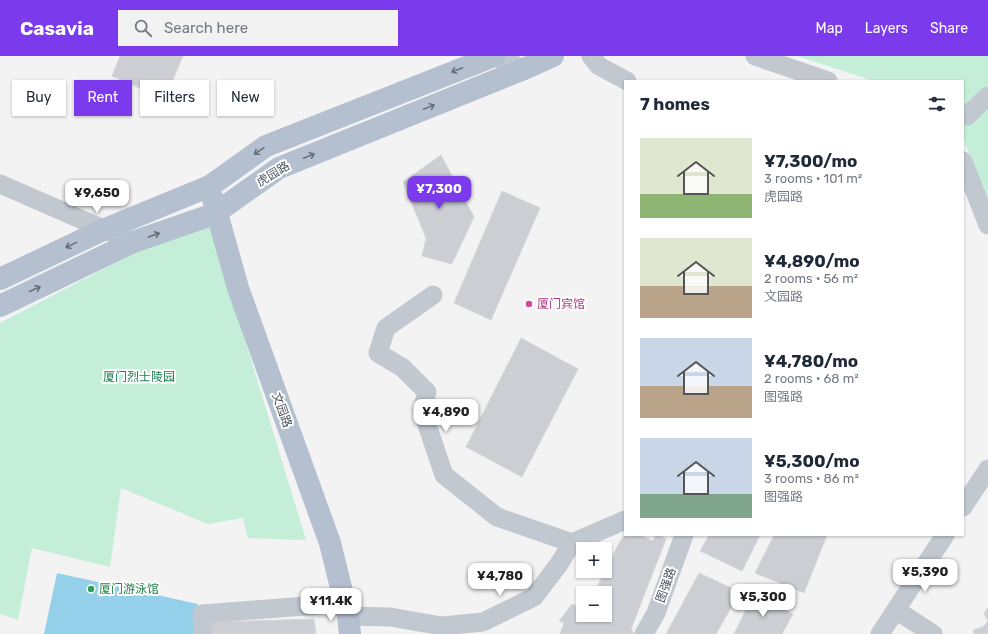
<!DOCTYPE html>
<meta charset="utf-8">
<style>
body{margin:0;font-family:Rubik,"Noto Sans SC",sans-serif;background:#f2f2f3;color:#1f2937;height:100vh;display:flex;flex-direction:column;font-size:15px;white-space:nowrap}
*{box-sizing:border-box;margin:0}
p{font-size:13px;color:#747a83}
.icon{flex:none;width:22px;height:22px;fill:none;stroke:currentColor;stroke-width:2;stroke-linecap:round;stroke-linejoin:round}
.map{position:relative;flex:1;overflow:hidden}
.side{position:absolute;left:624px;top:24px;width:340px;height:456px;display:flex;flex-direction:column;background:#fff;border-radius:0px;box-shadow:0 1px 3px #0004}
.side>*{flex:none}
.hud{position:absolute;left:12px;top:24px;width:380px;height:36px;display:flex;gap:8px}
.buttons{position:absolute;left:576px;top:486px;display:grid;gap:8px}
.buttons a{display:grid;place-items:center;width:36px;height:36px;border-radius:0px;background:#fff;box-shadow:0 1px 3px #0004;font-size:20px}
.price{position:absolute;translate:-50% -34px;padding:0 9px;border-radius:8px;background:#fff;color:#222;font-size:13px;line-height:26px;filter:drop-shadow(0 1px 2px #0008)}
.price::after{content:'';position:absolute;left:50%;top:24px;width:12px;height:9px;margin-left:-6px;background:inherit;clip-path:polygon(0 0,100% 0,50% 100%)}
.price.selected{background:#7c3aed;color:#fff}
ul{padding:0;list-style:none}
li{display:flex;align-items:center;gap:12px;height:100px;padding:0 16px}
li span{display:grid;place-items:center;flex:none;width:112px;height:80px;border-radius:0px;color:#555}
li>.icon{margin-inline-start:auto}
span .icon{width:48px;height:48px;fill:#fffc;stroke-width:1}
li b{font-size:17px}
h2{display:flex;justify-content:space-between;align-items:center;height:48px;padding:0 16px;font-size:17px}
.tag{padding:0 14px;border-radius:0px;background:#fff;box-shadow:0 1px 3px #0004;font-size:14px;line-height:36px}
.tag.selected{background:#7c3aed;color:#fff}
header{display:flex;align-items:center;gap:24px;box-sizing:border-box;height:56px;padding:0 20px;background:#7c3aed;color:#fff}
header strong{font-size:19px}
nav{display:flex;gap:22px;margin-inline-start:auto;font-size:14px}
.search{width:280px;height:36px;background:#f2f2f3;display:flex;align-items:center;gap:10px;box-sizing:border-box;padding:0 14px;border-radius:0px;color:#747a83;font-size:15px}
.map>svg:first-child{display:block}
</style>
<header>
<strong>Casavia</strong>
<div class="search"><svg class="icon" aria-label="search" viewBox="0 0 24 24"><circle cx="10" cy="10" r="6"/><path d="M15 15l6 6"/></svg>Search here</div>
<nav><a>Map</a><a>Layers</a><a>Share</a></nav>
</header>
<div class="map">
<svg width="988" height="578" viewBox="0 0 988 578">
<rect width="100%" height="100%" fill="#f4f3f3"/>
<path fill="#c4eed8" d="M797,0H988V149L963,81V25H874Z
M207,159L306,484L248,482L243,462L208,468L121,432L110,511L32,492L18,564L0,558V267Z"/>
<path fill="#94d0e9" d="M57,517L198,548L194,578H44Z"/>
<path fill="#cdced4" stroke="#d7d8dd" d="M120,0H183L165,43L112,20Z
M441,99L474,161L452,208L422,200L426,182L403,126Z
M502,135L540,152L491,264L454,247Z
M521,282L578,313L522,421L466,391Z
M625,478V479H640L653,485L656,479H660L666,483L631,573L634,578H560L564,567L559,565L572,548L583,553V559H605V537H594L618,489Z
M709,479H760L742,515L700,495Z
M774,479H827L804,537L755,517Z
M699,517L740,536L716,578H666Z
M754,538L793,558L782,578H734Z
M987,552L988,553V565L984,558Z
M314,563L316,578H210V566Z
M988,565V578H974L973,574L983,571Z"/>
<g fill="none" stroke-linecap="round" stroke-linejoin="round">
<path stroke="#c1c8d0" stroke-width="19" d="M493,0L524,13
M591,0L599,10L627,25
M755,0L828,25
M963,60H967L988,40
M963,105L988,169
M0,128L133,186
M433,239L386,272L378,297L403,312L427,336L422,354L444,419L497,461L572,487
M963,451L988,413
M896,554L933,578
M348,560L390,561L442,570L483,566L534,541L559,508L572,487L625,464
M203,578L202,558L344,547
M644,578L656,557L684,479
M880,578L945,479"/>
<path stroke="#b4bfcf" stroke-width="22" d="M213,143L238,232L330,487L348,560L350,578
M0,223L103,174L210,130L266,90L494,0
M0,250L133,186L217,157L224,151L279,112L524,13L553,0"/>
</g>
<defs><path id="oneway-shaft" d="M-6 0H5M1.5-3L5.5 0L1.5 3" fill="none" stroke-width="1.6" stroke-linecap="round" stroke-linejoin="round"/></defs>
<g stroke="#656f7b">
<use href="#oneway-shaft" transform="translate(457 14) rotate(158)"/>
<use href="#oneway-shaft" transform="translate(429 51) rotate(-22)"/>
<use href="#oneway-shaft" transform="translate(259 95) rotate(145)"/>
<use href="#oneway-shaft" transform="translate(309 100) rotate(-22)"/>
<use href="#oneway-shaft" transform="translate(154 179) rotate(-19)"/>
<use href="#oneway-shaft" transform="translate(71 189) rotate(154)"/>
<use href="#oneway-shaft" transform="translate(35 233) rotate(-25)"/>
</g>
<circle fill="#d1479c" stroke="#fff" stroke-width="1.5" cx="529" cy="248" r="4"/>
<circle fill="#2e9e5b" stroke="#fff" stroke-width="1.5" cx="91" cy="533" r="4"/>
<g text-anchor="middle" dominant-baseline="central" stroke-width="4" stroke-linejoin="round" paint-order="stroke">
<g font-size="12" fill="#4b545f" stroke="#fff">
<text transform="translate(273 118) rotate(-31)">虎园路</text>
<text transform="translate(282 354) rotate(70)">文园路</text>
<text transform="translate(666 529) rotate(-70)">图强路</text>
</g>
<g font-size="12" fill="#b23c85" stroke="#fff" text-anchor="start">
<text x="537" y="248">厦门宾馆</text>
</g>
<g font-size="12" fill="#1c8057" stroke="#fff">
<text x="139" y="321">厦门烈士陵园</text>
</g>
<g font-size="12" fill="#27864d" stroke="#fff" text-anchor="start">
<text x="99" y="533">厦门游泳馆</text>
</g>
</g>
</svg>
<div class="buttons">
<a>+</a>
<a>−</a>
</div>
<b class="price selected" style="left:439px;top:154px">¥7,300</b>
<b class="price" style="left:97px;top:158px">¥9,650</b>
<b class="price" style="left:446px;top:377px">¥4,890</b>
<b class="price" style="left:925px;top:537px">¥5,390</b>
<b class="price" style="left:500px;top:541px">¥4,780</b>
<b class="price" style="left:763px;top:562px">¥5,300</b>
<b class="price" style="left:331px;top:566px">¥11.4K</b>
<div class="hud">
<a class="tag">Buy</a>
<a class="tag selected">Rent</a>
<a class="tag">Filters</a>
<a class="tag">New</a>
</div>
<section class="side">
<h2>7 homes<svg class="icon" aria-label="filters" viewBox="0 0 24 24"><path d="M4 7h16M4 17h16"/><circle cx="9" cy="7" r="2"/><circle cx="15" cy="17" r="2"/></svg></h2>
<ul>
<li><span style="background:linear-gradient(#dfe7d0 70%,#8fb573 0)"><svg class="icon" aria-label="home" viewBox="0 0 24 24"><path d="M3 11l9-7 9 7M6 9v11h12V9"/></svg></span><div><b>¥7,300/mo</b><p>3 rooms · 101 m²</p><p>虎园路</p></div></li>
<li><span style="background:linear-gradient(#dfe7d0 60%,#b9a48a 0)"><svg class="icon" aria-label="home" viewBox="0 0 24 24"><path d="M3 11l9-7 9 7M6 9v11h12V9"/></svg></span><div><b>¥4,890/mo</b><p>2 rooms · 56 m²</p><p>文园路</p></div></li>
<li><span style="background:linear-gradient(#c9d6e8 60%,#b9a48a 0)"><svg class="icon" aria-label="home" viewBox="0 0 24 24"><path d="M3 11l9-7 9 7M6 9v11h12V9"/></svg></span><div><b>¥4,780/mo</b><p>2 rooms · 68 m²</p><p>图强路</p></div></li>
<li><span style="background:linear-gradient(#c9d6e8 70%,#7fa58c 0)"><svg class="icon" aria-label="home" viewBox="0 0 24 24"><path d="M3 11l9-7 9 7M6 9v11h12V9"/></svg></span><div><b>¥5,300/mo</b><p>3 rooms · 86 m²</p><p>图强路</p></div></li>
</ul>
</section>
</div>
